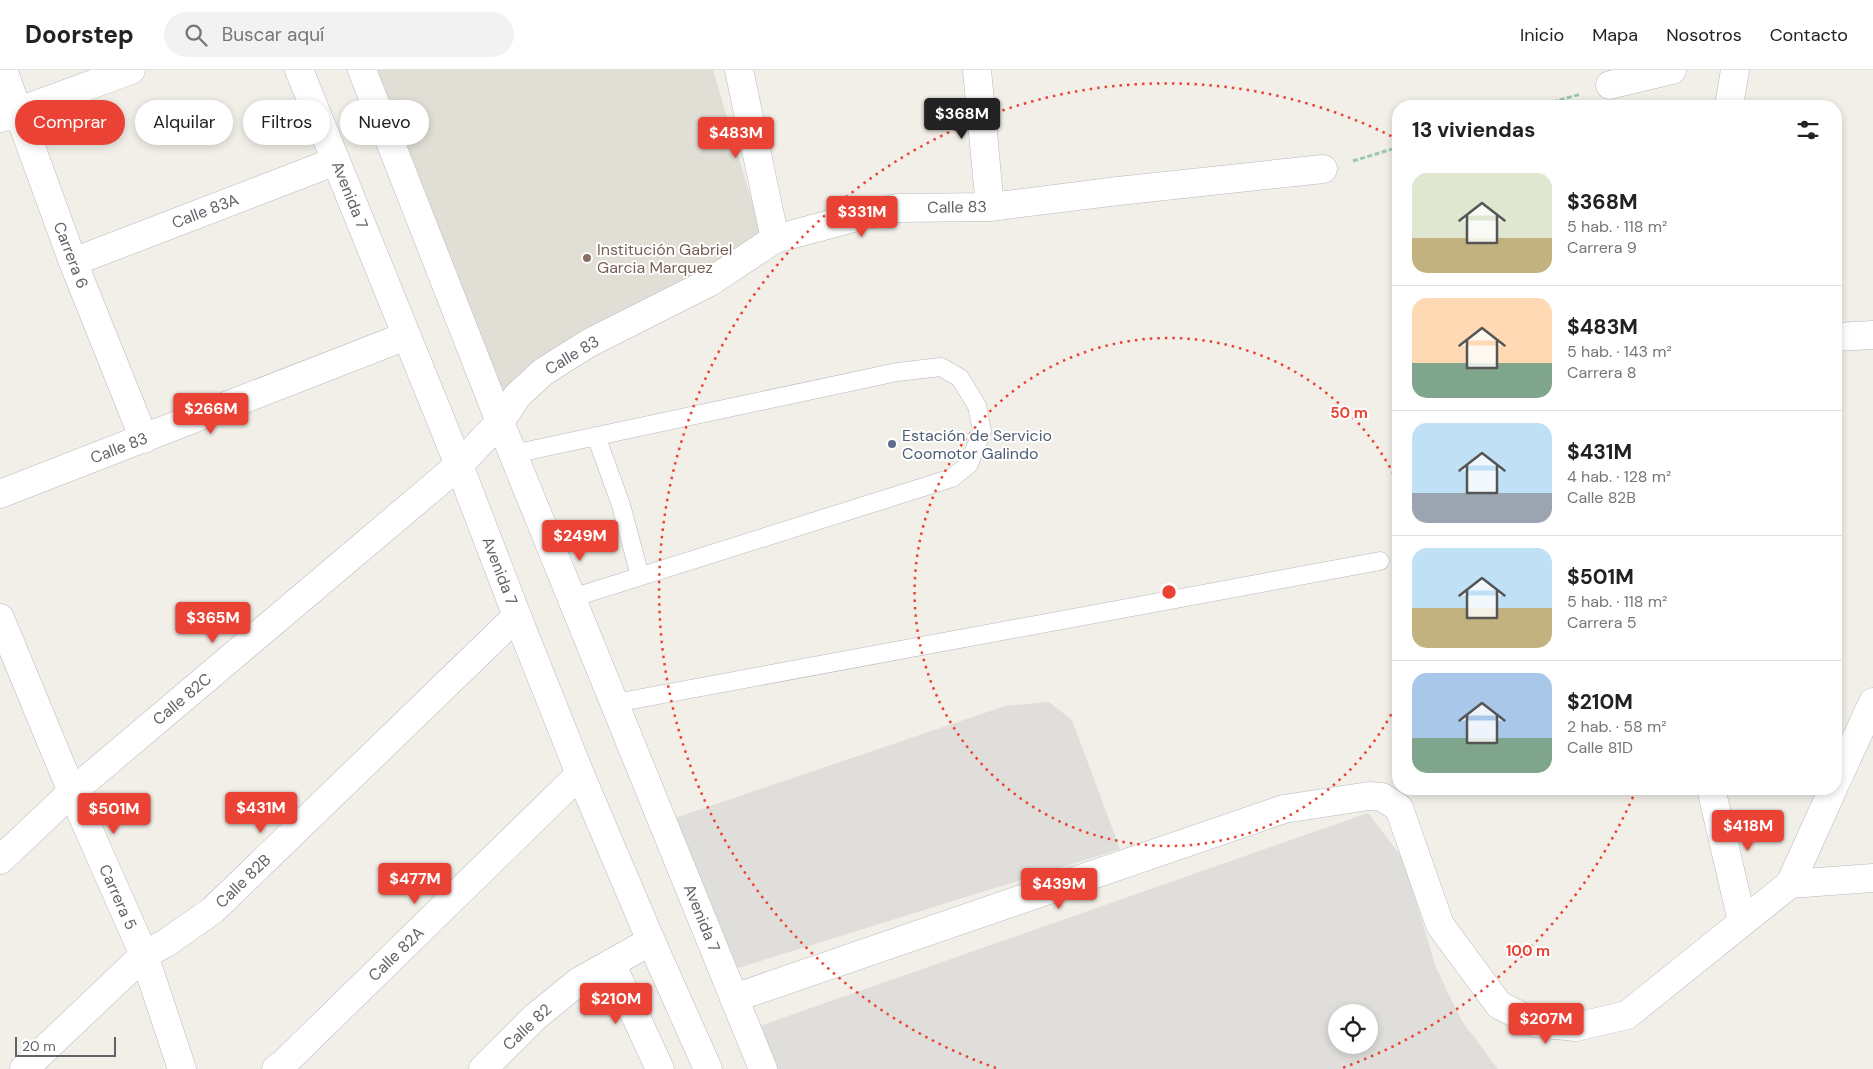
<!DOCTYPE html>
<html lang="es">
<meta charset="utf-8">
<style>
body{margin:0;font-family:"DM Sans",sans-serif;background:#f2f2f2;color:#222;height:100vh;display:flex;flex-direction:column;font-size:19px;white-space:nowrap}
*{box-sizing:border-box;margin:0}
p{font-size:16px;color:#767676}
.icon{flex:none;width:28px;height:28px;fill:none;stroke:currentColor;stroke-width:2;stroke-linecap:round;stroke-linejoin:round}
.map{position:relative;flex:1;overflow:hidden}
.side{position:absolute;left:1392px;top:30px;width:450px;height:695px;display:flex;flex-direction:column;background:#fff;border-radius:20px;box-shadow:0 2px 8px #0003}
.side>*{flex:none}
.hud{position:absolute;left:15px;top:30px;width:475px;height:45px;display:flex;gap:10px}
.controls{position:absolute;left:1328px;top:934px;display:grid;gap:10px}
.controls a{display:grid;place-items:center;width:50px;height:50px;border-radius:50%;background:#fff;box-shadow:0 2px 8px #0003;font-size:25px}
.scale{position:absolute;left:15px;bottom:12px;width:101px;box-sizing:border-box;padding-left:5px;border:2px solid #5f6368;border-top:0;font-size:14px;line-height:18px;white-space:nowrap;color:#5f6368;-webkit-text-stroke:4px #fff;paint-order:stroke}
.price{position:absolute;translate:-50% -42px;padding:0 11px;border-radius:5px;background:#ea4335;color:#fff;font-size:16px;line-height:32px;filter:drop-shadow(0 1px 2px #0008)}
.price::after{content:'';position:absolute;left:50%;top:30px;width:15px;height:11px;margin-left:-8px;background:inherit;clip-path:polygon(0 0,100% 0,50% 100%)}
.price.active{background:#222;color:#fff}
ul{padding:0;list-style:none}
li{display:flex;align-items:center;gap:15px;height:125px;padding:0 20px}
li+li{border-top:1px solid #e0e0e0}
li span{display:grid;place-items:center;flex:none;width:140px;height:100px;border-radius:15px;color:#555}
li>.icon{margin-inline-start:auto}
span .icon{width:60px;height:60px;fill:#fffc;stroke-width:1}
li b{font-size:21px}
h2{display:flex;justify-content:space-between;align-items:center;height:60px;padding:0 20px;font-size:21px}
.pill{padding:0 18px;border-radius:22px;background:#fff;box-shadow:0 2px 8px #0003;font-size:18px;line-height:45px}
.pill.active{background:#ea4335;color:#fff}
header{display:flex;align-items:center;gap:30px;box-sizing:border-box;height:70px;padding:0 25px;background:#fff;border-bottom:1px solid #e0e0e0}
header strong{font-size:24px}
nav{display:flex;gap:28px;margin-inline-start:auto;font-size:18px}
.search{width:350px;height:45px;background:#f2f2f2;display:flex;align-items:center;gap:12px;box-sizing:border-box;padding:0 18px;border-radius:28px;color:#767676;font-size:19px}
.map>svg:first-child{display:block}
</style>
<header>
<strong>Doorstep</strong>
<div class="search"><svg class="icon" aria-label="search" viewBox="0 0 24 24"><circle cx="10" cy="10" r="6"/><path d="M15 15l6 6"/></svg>Buscar aquí</div>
<nav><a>Inicio</a><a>Mapa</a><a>Nosotros</a><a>Contacto</a></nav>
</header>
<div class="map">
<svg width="1873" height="999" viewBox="0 0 1873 999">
<rect width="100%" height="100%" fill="#f1efe8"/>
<path fill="#e0deda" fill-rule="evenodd" d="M1049,632L1072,650L1120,779L735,899L675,748L1005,636Z
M1368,743L1404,790L1435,895L1447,921L1462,951L1498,999H769L751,959ZM1336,942H1369V975H1336Z"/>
<path fill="#e1ded6" d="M369,0H713L762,166L502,342Z"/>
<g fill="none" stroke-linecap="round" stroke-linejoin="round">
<defs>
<path id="service" d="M596,366L621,435L640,506
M513,384L897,302L941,297L960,308L977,336L982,361L969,394L952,408L572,528
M615,633L1380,491"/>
<path id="minor" d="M3,0L73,192L144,369
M739,0L775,169
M977,0L990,137
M1610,15L1672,0
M1729,36L1735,0
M0,48L131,0
M73,192L336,91
M1836,267L1873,265
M0,424L406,266
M0,548L72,722L144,885L182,999
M1836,712L1873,632
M1713,719V727L1742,851
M0,790L72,722L459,395L500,352L517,326L543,302L589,273L710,212L775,169L857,147L898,138L990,137L1118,121L1323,99
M1790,814L1873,808
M611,893L660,999
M734,928L1284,739L1369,726L1382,727L1399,738L1440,855L1499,935L1535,953L1576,957L1627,945L1790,814L1833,719
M24,999L144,885L166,873L213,840L517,546
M276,999L282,995L580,704
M483,999L535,947L578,912L651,871"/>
<path id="secondary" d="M299,0L459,395L517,546L580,704L651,871L708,999
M362,0L500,352L763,999"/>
</defs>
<use href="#service" stroke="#b5b8bc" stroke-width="19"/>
<use href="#minor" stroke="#b5b8bc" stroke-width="29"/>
<use href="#secondary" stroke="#b6babf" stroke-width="29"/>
<path stroke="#9cc7a9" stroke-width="3" stroke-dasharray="5 2.5" stroke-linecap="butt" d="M1538,36L1581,24
M1353,91L1399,77"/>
<use href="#service" stroke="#fff" stroke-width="18"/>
<use href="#minor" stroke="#fff" stroke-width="28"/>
<use href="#secondary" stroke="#fff" stroke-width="28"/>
</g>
<g fill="none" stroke="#ea4335" stroke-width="2.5" stroke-dasharray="2.5 5">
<path d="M1398 631A254 254 0 1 1 1398 413"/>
<path d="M1636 720A507 507 0 0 1 1342 998M996 998A507 507 0 1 1 1395 68"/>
</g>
<circle fill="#8d6e63" stroke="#fff" stroke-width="2" cx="587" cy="188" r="5"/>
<circle fill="#5c6f8a" stroke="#fff" stroke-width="2" cx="892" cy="374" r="5"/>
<g text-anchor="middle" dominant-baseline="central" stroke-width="4" stroke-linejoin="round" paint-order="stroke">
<g font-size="16" fill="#5f6368" stroke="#fff">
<text transform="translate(350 125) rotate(68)">Avenida 7</text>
<text transform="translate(957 137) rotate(-1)">Calle 83</text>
<text transform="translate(205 141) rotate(-21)">Calle 83A</text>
<text transform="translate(71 185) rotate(69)">Carrera 6</text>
<text transform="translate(572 285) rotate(-31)">Calle 83</text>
<text transform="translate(119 378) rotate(-21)">Calle 83</text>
<text transform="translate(500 501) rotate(69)">Avenida 7</text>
<text transform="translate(182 629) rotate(-40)">Calle 82C</text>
<text transform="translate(243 811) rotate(-44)">Calle 82B</text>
<text transform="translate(118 827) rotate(66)">Carrera 5</text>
<text transform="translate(702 848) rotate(68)">Avenida 7</text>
<text transform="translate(396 884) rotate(-44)">Calle 82A</text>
<text transform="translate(527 957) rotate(-43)">Calle 82</text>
</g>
<g font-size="16" fill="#785e54" stroke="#fff" text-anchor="start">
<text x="597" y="179">Institución Gabriel<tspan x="597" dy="18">Garcia Marquez</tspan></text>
</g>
<g font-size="16" fill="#4e5e75" stroke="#fff" text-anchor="start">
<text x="902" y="365">Estación de Servicio<tspan x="902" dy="18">Coomotor Galindo</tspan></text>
</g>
</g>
<circle cx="1169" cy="522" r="8" fill="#ea4335" stroke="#fff" stroke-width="2.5"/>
<g font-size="15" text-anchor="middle" font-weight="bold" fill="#ea4335" stroke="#fff" stroke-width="4" stroke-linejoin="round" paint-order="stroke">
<text x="1349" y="348">50 m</text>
<text x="1528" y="886">100 m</text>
</g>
</svg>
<div class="controls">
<a><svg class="icon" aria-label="locate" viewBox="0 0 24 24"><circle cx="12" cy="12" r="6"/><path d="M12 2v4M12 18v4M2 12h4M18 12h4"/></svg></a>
</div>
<div class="scale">20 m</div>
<b class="price active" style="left:962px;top:70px">$368M</b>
<b class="price" style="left:736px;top:89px">$483M</b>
<b class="price" style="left:862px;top:168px">$331M</b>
<b class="price" style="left:211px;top:365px">$266M</b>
<b class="price" style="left:580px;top:492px">$249M</b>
<b class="price" style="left:213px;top:574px">$365M</b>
<b class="price" style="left:261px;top:764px">$431M</b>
<b class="price" style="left:114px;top:765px">$501M</b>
<b class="price" style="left:1748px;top:782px">$418M</b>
<b class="price" style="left:415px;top:835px">$477M</b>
<b class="price" style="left:1059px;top:840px">$439M</b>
<b class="price" style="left:616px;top:955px">$210M</b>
<b class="price" style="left:1546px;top:975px">$207M</b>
<div class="hud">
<a class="pill active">Comprar</a>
<a class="pill">Alquilar</a>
<a class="pill">Filtros</a>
<a class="pill">Nuevo</a>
</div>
<section class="side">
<h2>13 viviendas<svg class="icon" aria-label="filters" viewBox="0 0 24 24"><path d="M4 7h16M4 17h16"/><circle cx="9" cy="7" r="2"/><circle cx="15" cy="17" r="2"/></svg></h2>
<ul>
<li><span style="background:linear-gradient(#dfe7d0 65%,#c2b280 0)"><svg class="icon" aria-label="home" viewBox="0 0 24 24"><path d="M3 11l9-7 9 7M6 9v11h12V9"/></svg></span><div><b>$368M</b><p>5 hab. · 118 m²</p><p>Carrera 9</p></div></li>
<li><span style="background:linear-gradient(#ffd9b3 65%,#7fa58c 0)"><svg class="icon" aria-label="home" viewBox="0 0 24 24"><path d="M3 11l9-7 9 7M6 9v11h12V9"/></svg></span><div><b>$483M</b><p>5 hab. · 143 m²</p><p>Carrera 8</p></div></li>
<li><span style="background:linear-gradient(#bfe0f5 70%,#9aa5b1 0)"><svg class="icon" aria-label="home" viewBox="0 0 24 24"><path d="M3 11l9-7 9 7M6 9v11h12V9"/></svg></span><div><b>$431M</b><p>4 hab. · 128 m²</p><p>Calle 82B</p></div></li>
<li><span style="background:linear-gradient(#bfe0f5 60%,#c2b280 0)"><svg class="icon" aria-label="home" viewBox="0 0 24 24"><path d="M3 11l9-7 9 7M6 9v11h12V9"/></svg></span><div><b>$501M</b><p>5 hab. · 118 m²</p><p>Carrera 5</p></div></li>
<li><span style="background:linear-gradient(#a9c7e8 65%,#7fa58c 0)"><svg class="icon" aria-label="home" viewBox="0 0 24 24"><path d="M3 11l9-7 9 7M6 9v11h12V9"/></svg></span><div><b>$210M</b><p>2 hab. · 58 m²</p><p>Calle 81D</p></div></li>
</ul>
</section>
</div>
